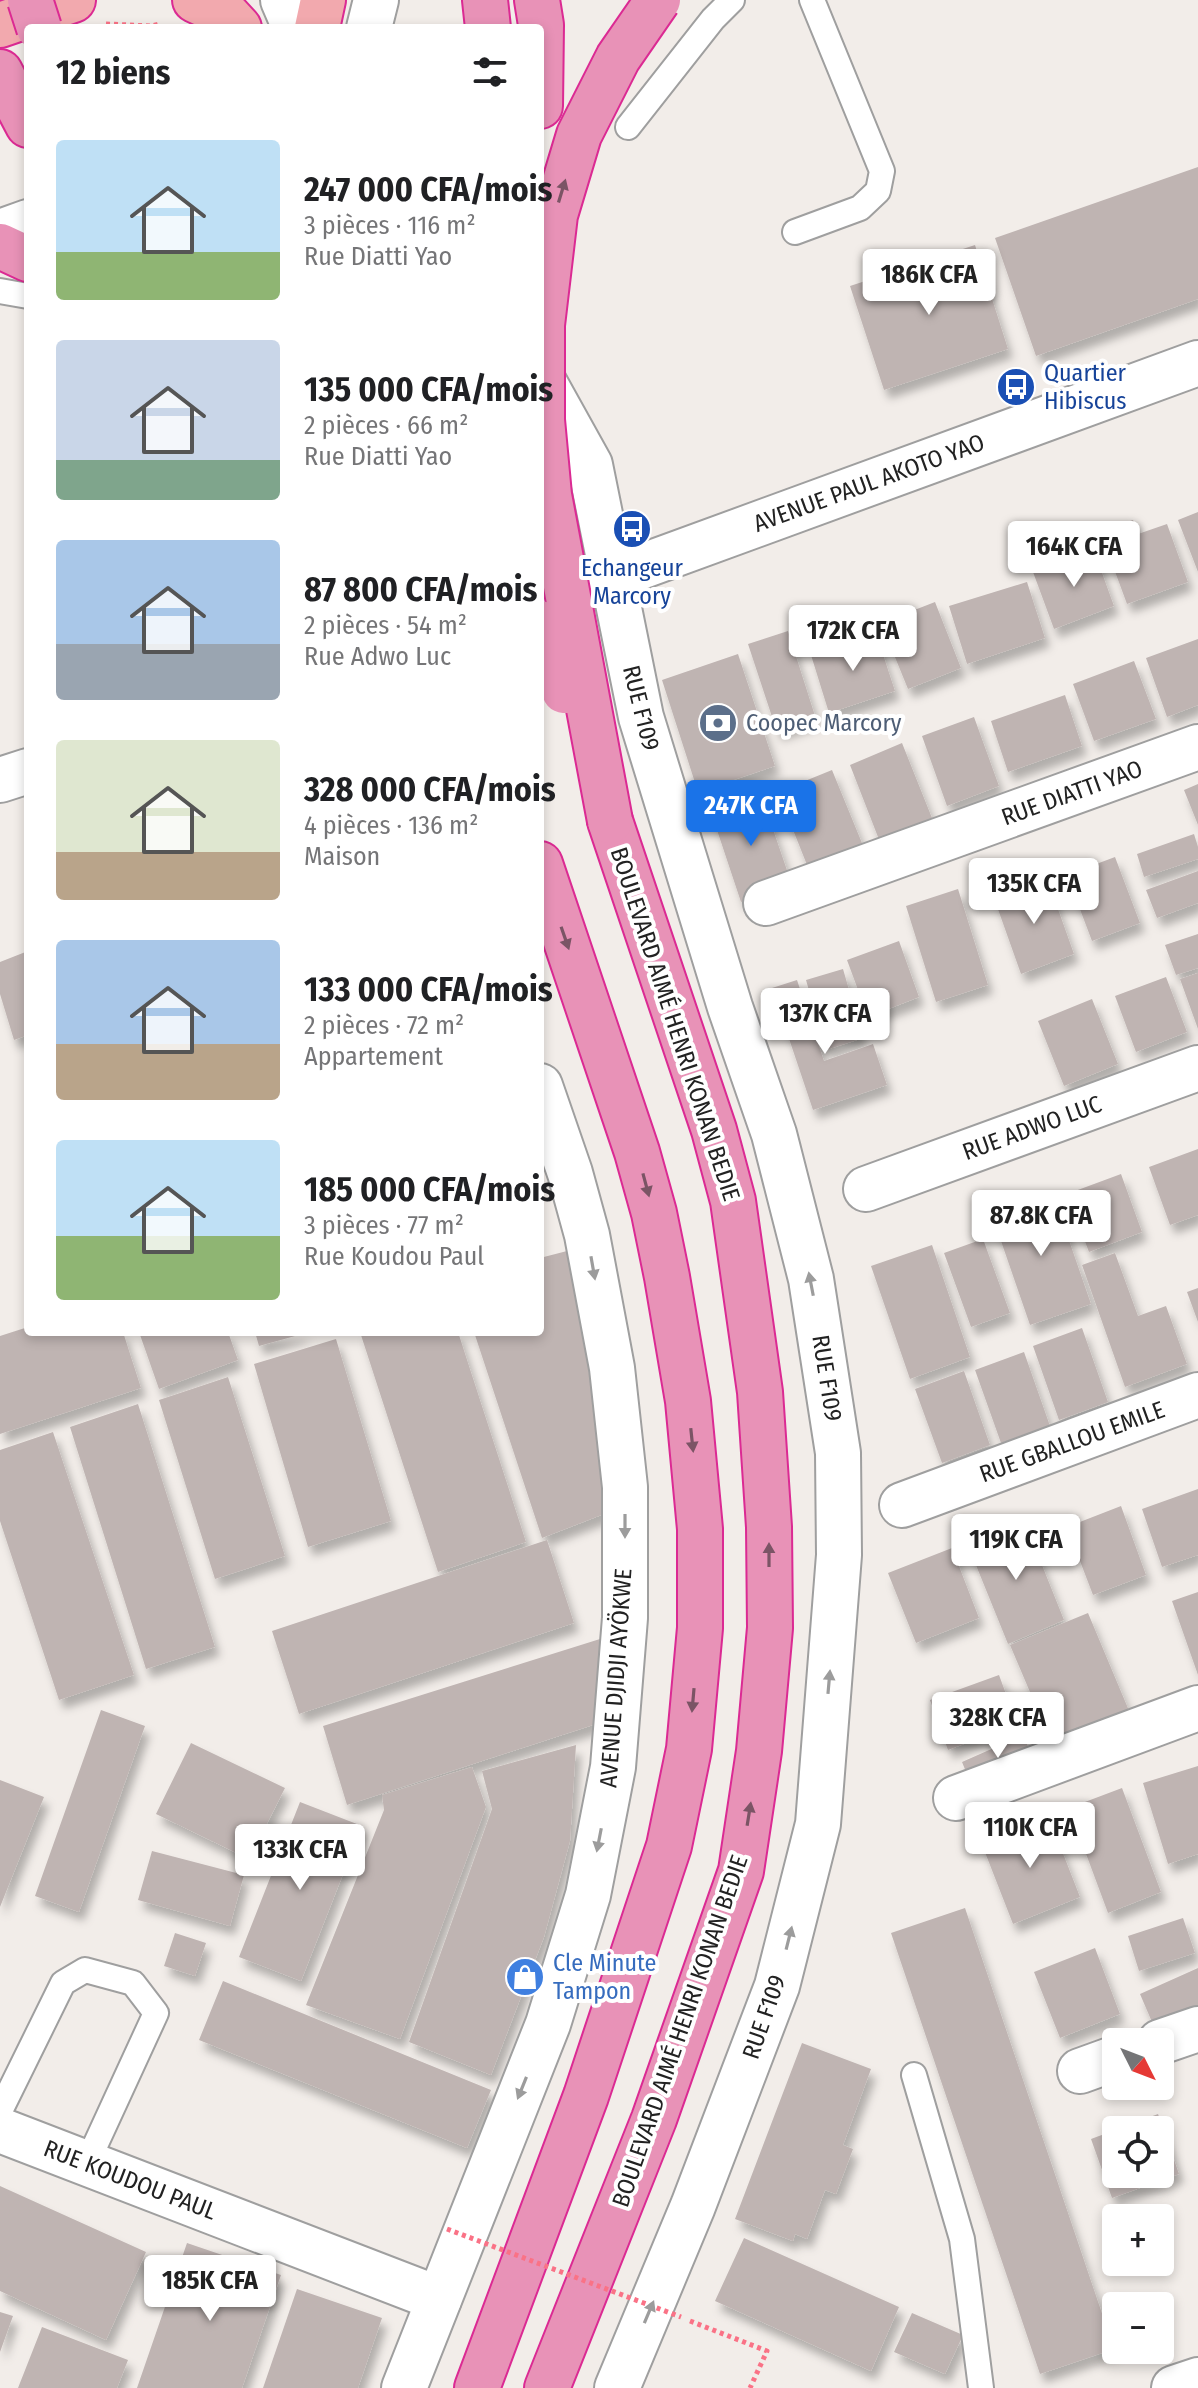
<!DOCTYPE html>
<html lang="fr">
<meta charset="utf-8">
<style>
body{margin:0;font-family:"Fira Sans Condensed",sans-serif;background:#f6f6f6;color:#202124;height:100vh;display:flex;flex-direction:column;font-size:30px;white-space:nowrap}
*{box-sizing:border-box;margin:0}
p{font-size:26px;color:#757577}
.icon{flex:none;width:44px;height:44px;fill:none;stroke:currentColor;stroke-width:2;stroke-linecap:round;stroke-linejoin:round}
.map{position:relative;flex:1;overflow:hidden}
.side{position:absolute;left:24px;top:24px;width:520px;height:1312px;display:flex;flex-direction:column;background:#fff;border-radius:8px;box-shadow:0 4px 12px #0003}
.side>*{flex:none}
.needle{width:52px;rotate:132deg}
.tools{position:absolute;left:1102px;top:2028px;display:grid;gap:16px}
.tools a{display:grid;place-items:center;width:72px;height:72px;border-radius:8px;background:#fff;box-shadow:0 4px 12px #0003;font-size:40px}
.price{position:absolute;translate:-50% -68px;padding:0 18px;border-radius:8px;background:#fff;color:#222;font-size:26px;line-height:52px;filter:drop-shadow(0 2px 4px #0008)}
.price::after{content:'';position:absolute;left:50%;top:48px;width:24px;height:18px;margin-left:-12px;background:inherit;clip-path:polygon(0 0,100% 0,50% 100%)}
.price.active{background:#1a73e8;color:#fff}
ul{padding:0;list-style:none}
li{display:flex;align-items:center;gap:24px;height:200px;padding:0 32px}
li span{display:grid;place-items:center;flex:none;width:224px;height:160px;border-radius:8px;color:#555}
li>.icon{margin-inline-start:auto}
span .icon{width:96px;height:96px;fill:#fffc;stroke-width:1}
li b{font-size:34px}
h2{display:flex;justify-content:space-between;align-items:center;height:96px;padding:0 32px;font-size:34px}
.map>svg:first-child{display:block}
</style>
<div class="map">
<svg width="1198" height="2388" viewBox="0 0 1198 2388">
<defs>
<filter id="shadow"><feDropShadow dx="5" dy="9" stdDeviation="4" flood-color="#0004"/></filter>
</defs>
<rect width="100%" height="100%" fill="#f2ede9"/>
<path fill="#bfb4b2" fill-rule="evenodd" filter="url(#shadow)" d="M1198,167V299L1036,356L995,238Z
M975,245L1008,349L884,390L850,286Z
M1198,512V572L1178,520Z
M1133,520L1138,534L1167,524L1188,582L1127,604L1100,531Z
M1093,548L1114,606L1054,629L1033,572Z
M1027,582L1045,638L967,664L949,606Z
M935,602L961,668L908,689L881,623Z
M788,631L816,719L777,732L748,644Z
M876,633L895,691L829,713L811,655Z
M1198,639V705L1167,717L1146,658Z
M738,654L775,766L698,792L662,680Z
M1134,661L1156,719L1094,741L1073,684Z
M1065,695L1082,746L1008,772L991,721Z
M974,717L999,786L947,806L922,736Z
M902,743L938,833L885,855L850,765Z
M832,770L864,848L809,870L778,792Z
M1198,784V825L1184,790Z
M761,794L792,885L741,902L711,812Z
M1194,834L1198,847V859L1144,877L1137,854Z
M1115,857L1140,923L1092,941L1067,875Z
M1198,871V903L1157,918L1146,890Z
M1047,878L1074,954L1021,974L994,898Z
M958,889L988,985L936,1002L906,906Z
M1198,934V968L1176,975L1165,945Z
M899,941L919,997L868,1017L847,960Z
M28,951V1035L14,1040L0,994V962Z
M843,969L863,1038L826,1050L806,980Z
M1198,973V1029L1180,979Z
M1166,977L1187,1032L1136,1052L1115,996Z
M797,980L824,1061L873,1044L887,1085L813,1110L772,988Z
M1092,999L1118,1064L1064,1086L1038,1021Z
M1198,1149V1215L1170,1225L1149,1167Z
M1121,1174L1142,1232L1089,1252L1067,1194Z
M1052,1191L1091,1304L1030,1325L991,1212Z
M983,1239L1010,1313L971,1327L944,1253Z
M932,1245L970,1357L910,1379L871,1266Z
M567,1251L597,1369L609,1512L542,1538L474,1332H540V1258Z
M1115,1253L1138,1316L1166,1306L1187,1364L1125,1387L1082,1265Z
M1198,1288V1322L1187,1292Z
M28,1327V1332H123L141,1388L0,1434V1336Z
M1082,1328L1108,1402L1059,1420L1033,1346Z
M139,1332H228L238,1360L159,1389Z
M255,1332H305L306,1333L259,1346Z
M360,1332H458L526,1542L438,1572Z
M336,1339L391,1521L308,1547L254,1364Z
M1024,1352L1050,1426L1001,1443L975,1370Z
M964,1371L990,1445L942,1463L915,1389Z
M228,1377L285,1556L215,1579L159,1400Z
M138,1404L215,1647L146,1669L70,1427Z
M53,1432L134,1675L59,1700L0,1521V1450Z
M1198,1489V1555L1162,1567L1142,1509Z
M1121,1506L1146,1575L1093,1595L1067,1527Z
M1024,1520L1064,1620L1008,1644L967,1543Z
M547,1540L574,1623L299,1714L272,1631Z
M952,1548L979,1618L916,1643L888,1573Z
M1198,1592V1675L1172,1601Z
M1088,1613L1135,1725L1058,1758L1010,1645Z
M600,1639L599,1723L347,1805L323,1726Z
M999,1675L1017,1724L948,1750L930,1700Z
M101,1710L145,1726L79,1912L35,1896Z
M1023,1735L1033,1758L971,1784L962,1762Z
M191,1743L285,1788L249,1859L156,1814Z
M576,1745L570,1841L544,1937L491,2075L409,2042L492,1809L482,1771Z
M1198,1766V1854L1168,1864L1143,1783Z
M472,1767L486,1807L400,2039L306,2005L384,1810L382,1795Z
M0,1780L44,1797L0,1907Z
M1122,1788L1161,1892L1108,1913L1069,1808Z
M300,1802L362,1826L301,1981L239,1957Z
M1048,1815L1080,1897L1013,1924L981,1842Z
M152,1851L244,1875L230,1926L138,1900Z
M965,1908L1114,2349L1040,2374L891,1933Z
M1183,1918L1195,1953L1139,1971L1128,1936Z
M175,1933L206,1943L195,1976L164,1966Z
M1095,1948L1120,2014L1060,2038L1034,1972Z
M1198,1968V2018L1158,2036L1140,1994Z
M223,1981L491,2090L467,2148L199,2040Z
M802,2043L871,2069L843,2145L853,2149L836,2194L825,2190L807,2239L795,2234L793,2241L735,2219Z
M1158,2114L1179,2174L1112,2198L1091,2139ZM1116,2130H1160V2174H1116Z
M0,2186L146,2252L106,2340L0,2291Z
M744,2238L899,2307L871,2371L715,2301Z
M187,2243L281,2275L242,2388H137Z
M297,2289L382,2318L358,2388H263Z
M0,2312L13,2316L0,2352Z
M912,2313L963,2335L945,2374L894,2352Z
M42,2327L128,2360L117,2388H18Z"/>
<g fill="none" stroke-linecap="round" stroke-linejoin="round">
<defs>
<path id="service" d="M628,127L713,19L732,0
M795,232L860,208L878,191L882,171L812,0
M0,291L28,296
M914,2075L962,2239L981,2388
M0,2111L63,1983L85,1970L133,1983L156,2013L87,2163"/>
<path id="minor" d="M0,232L28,222
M766,903L1198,747
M866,1189L1198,1068
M902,1505L1198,1395
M956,1798L1198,1708
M1160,2042L1198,2029
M1080,2071L1116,2058
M0,2130L439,2299
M1174,2388L1198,2380"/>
<path id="tertiary" d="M283,0L295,28
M369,28L376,0
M540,375L590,465L641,717L730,1007L774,1134L811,1279L838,1453L839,1555L818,1824L777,1986L693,2206L617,2388
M540,602L613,577L1198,363
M0,780L28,771
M404,2388L548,2024L588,1895L613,1767L625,1618V1487L612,1368L587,1235L570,1173L540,1086"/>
<path id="trunk" d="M195,0L227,15L239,28
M0,25L73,0
M317,28L323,0"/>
<path id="motorway" d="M485,0L488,28
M537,0L541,25L540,106
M0,72L28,125
M0,246L28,259
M477,2388L586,2096L669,1846L689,1749L700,1628V1529L688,1401L667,1277L654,1213L637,1152L540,864
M547,2388L654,2119L741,1871L759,1751L770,1628L769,1527L760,1392L733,1201L714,1130L610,821"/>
</defs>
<use href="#service" stroke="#9f9f9f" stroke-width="28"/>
<use href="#minor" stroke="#9f9f9f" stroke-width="48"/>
<use href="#tertiary" stroke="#9f9f9f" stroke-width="48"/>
<use href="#trunk" stroke="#db2a93" stroke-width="48"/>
<use href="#motorway" stroke="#db2a93" stroke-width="48"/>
<path stroke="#fa7286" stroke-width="5" stroke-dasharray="4 4" stroke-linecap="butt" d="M106,24L152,26L159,24
M690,2321L767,2351L750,2388"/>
<use href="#service" stroke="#fff" stroke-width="24"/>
<use href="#minor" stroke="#fff" stroke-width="44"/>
<use href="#tertiary" stroke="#fff" stroke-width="44"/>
<use href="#trunk" stroke="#f2a9ae" stroke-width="44"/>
<use href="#motorway" stroke="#e892b7" stroke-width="44"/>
<defs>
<path id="motorway-bridge" d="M30,0L39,28
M540,623L564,691
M610,821L549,495L542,420V325L555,215L579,135L618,58L658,0"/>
</defs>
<use href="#motorway-bridge" stroke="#db2a93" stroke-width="48" stroke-linecap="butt"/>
<path stroke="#fa7286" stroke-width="5" stroke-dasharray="4 4" stroke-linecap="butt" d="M447,2229L681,2317"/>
<use href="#motorway-bridge" stroke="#e892b7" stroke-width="44"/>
</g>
<defs><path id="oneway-solid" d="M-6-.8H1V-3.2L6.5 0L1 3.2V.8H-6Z" transform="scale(2)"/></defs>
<g fill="#7b5465">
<use href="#oneway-solid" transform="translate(562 191) rotate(-73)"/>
<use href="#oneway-solid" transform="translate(565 938) rotate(71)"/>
<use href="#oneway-solid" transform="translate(646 1185) rotate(75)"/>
<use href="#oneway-solid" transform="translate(692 1440) rotate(84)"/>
<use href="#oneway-solid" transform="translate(769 1555) rotate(-90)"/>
<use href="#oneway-solid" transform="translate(693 1700) rotate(95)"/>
<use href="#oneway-solid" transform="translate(749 1814) rotate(-81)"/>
</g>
<g fill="#9c9c9c">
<use href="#oneway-solid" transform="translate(593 1268) rotate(80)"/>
<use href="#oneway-solid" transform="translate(811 1284) rotate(-101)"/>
<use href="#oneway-solid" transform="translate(625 1526) rotate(90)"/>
<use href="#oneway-solid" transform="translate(829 1682) rotate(-85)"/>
<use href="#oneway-solid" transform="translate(599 1840) rotate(101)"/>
<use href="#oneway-solid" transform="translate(789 1938) rotate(-76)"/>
<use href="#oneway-solid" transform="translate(522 2088) rotate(112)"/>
<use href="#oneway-solid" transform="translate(649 2312) rotate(-67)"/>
</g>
<defs>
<symbol id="bus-disc" viewBox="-11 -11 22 22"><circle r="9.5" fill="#1a4fb4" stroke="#fff"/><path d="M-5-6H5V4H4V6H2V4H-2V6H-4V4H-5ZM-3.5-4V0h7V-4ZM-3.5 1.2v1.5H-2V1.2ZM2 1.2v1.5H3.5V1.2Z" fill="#fff"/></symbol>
<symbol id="bank-disc" viewBox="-11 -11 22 22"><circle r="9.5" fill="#5c6f8a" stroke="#fff"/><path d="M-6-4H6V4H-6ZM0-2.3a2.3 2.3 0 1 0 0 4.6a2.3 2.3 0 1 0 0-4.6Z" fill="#fff"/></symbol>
<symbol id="shop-disc" viewBox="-11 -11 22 22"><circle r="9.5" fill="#3f7fe0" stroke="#fff"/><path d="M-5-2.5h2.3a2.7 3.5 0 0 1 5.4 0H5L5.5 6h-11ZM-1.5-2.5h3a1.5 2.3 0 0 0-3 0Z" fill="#fff"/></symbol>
</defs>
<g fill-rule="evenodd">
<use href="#bus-disc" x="994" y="365" width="44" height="44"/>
<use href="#bus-disc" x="610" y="507" width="44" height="44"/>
<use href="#bank-disc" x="696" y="701" width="44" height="44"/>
<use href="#shop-disc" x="503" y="1955" width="44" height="44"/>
</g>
<g text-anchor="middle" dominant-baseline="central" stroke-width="8" stroke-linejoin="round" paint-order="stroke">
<g font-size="24" fill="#164399" stroke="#fff" text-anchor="start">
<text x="1044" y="373">Quartier<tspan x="1044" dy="28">Hibiscus</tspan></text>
<text x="632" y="568" text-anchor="middle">Echangeur<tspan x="632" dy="28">Marcory</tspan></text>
</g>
<g font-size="24" fill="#222" stroke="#fff">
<text transform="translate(869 483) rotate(-20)">AVENUE PAUL AKOTO YAO</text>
<text transform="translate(641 708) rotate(76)">RUE F109</text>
<text transform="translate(1072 793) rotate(-20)">RUE DIATTI YAO</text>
<text transform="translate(675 1024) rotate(72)">BOULEVARD AIMÉ HENRI KONAN BEDIE</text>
<text transform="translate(1032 1128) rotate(-20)">RUE ADWO LUC</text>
<text transform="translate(827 1378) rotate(81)">RUE F109</text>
<text transform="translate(1072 1442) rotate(-20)">RUE GBALLOU EMILE</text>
<text transform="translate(616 1678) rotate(-86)">AVENUE DJIDJI AYÖKWE</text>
<text transform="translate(764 2017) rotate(-71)">RUE F109</text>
<text transform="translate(680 2031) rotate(-71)">BOULEVARD AIMÉ HENRI KONAN BEDIE</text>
<text transform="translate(130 2180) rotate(21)">RUE KOUDOU PAUL</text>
</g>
<g font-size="24" fill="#4e5e75" stroke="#fff" text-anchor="start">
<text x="746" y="723">Coopec Marcory</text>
</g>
<g font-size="24" fill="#366cbe" stroke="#fff" text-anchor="start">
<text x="553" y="1963">Cle Minute<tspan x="553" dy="28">Tampon</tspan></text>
</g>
</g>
</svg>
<div class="tools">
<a><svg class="needle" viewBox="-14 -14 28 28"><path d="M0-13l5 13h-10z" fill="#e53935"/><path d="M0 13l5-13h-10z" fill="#757577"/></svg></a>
<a><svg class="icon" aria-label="locate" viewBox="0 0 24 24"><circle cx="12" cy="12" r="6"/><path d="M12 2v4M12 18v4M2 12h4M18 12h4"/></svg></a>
<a>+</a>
<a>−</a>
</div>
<b class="price" style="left:929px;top:317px">186K CFA</b>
<b class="price" style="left:1074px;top:589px">164K CFA</b>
<b class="price" style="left:853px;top:673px">172K CFA</b>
<b class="price active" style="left:751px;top:848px">247K CFA</b>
<b class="price" style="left:1034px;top:926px">135K CFA</b>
<b class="price" style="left:825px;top:1056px">137K CFA</b>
<b class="price" style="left:1041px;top:1258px">87.8K CFA</b>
<b class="price" style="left:1016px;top:1582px">119K CFA</b>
<b class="price" style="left:998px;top:1760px">328K CFA</b>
<b class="price" style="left:1030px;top:1870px">110K CFA</b>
<b class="price" style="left:300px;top:1892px">133K CFA</b>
<b class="price" style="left:210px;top:2323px">185K CFA</b>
<section class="side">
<h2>12 biens<svg class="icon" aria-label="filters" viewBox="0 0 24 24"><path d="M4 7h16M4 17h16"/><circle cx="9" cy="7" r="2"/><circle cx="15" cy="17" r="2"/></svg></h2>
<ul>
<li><span style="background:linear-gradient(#bfe0f5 70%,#8fb573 0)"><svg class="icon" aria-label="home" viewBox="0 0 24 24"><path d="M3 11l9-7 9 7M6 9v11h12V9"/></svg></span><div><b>247 000 CFA/mois</b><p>3 pièces · 116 m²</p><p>Rue Diatti Yao</p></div></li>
<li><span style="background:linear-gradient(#c9d6e8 75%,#7fa58c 0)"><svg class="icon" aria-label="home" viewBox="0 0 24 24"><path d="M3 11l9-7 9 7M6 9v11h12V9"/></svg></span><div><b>135 000 CFA/mois</b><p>2 pièces · 66 m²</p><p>Rue Diatti Yao</p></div></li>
<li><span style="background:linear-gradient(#a9c7e8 65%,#9aa5b1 0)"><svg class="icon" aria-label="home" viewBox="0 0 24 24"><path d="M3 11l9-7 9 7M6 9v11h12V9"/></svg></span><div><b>87 800 CFA/mois</b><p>2 pièces · 54 m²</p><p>Rue Adwo Luc</p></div></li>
<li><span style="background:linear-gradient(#dfe7d0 70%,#b9a48a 0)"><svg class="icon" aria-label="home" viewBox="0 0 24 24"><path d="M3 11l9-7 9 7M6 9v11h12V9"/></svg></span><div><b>328 000 CFA/mois</b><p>4 pièces · 136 m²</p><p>Maison</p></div></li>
<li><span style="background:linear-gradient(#a9c7e8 65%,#b9a48a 0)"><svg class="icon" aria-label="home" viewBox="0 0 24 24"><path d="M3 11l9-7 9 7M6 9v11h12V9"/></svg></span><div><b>133 000 CFA/mois</b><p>2 pièces · 72 m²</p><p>Appartement</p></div></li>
<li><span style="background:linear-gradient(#bfe0f5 60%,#8fb573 0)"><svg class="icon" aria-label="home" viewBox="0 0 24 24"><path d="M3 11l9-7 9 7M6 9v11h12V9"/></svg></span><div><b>185 000 CFA/mois</b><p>3 pièces · 77 m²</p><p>Rue Koudou Paul</p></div></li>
</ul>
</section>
</div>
